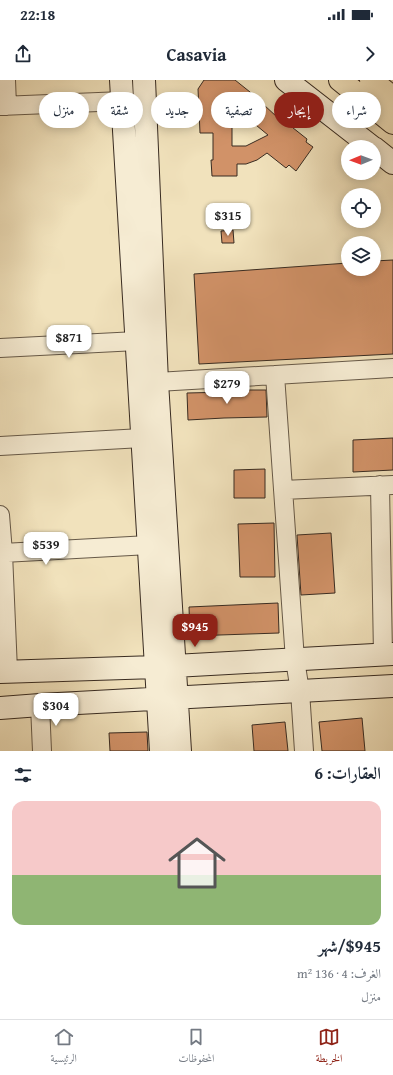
<!DOCTYPE html>
<html lang="ar">
<meta charset="utf-8">
<style>
body{margin:0;font-family:"Gentium Book Plus",Amiri,serif;background:#f2f2f3;color:#1f2937;direction:rtl;height:100vh;display:flex;flex-direction:column;font-size:15px;white-space:nowrap}
*{box-sizing:border-box;margin:0}
p{font-size:13px;color:#747a83}
.icon{flex:none;width:22px;height:22px;fill:none;stroke:currentColor;stroke-width:2;stroke-linecap:round;stroke-linejoin:round}
.map{position:relative;height:671px;overflow:hidden;direction:ltr}
.sheet{display:flex;flex-direction:column;background:#fff;flex:1}
.sheet>*{flex:none}
.hud{position:absolute;left:12px;top:12px;width:369px;height:36px;direction:rtl;display:flex;gap:8px}
.needle{width:26px;rotate:269deg}
.tools{position:absolute;left:341px;top:60px;display:grid;gap:8px}
.tools a{display:grid;place-items:center;width:40px;height:40px;border-radius:50%;background:#fff;box-shadow:0 2px 10px #0003;font-size:20px}
.price{position:absolute;translate:-50% -34px;padding:0 9px;border-radius:8px;background:#fff;color:#222;font-size:13px;line-height:26px;filter:drop-shadow(0 1px 2px #0008)}
.price::after{content:'';position:absolute;left:50%;top:24px;width:12px;height:9px;margin-left:-6px;background:inherit;clip-path:polygon(0 0,100% 0,50% 100%)}
.price.current{background:#8f2418;color:#fff}
ul{padding:0;list-style:none}
li{display:grid;align-content:center;gap:8px;height:212px;padding:0 12px}
li span{display:grid;place-items:center;height:124px;border-radius:12px;color:#555}
li>.icon{margin-inline-start:auto}
span .icon{width:72px;height:72px;fill:#fffc;stroke-width:1}
li b{font-size:17px}
h2{display:flex;justify-content:space-between;align-items:center;height:48px;padding:0 12px;font-size:17px}
.tag{padding:0 14px;border-radius:18px;background:#fff;box-shadow:0 2px 10px #0003;font-size:14px;line-height:36px}
.tag.current{background:#8f2418;color:#fff}
.status{display:flex;justify-content:space-between;align-items:center;height:28px;padding:0 20px;background:#fff;direction:ltr}
.status svg{height:11px;fill:currentColor}
header{display:flex;justify-content:space-between;align-items:center;height:52px;padding:0 12px;background:#fff;font-size:18px;font-weight:700}
.tabs{display:flex;justify-content:space-around;align-items:center;height:56px;border-top:1px solid #e0e1e3;background:#fff;font-size:11px;color:#747a83}
.tabs a{display:grid;justify-items:center;gap:2px}
.tabs .current{color:#8f2418}
.map>svg:first-child{display:block}
</style>
<div class="status"><b>22:18</b><svg viewBox="0 0 49 12"><path d="M0 12V9h3v3zM5 12V6h3v6zM10 12V3h3v9zM15 12V0h3v12zM26 1h20v11H26zM47 4h2v5h-2z"/></svg></div>
<header><svg class="icon" aria-label="forward" viewBox="0 0 24 24"><path d="M9 5l7 7-7 7"/></svg>Casavia<svg class="icon" aria-label="share" viewBox="0 0 24 24"><path d="M12 15V3M7 8l5-5 5 5M5 13v7h14v-7"/></svg></header>
<div class="map">
<svg width="393" height="671" viewBox="0 0 393 671">
<rect width="100%" height="100%" fill="#f1e2bc"/>
<filter id="stains"><feTurbulence type="fractalNoise" baseFrequency=".005" numOctaves="4"/><feColorMatrix values="0 0 0 0 .2 0 0 0 0 .09 0 0 0 0 .02 0 0 0 .5 -.17"/></filter>
<radialGradient id="worn" r=".72"><stop offset=".6" stop-color="#630" stop-opacity="0"/><stop offset="1" stop-color="#630" stop-opacity=".3"/></radialGradient>
<path fill="#d19268" stroke="#382b21" fill-rule="evenodd" d="M204,0H235L250,12L277,37L278,36L307,59L306,62L313,67L296,91L289,85L286,88L267,73L257,80L246,84H237V96H212L211,80H213V53H200L198,9ZM245,36L268,55L246,66H232V43L240,42Z
M233,150L234,163H222L221,151Z
M393,180V274L199,284L194,194L348,183V189H374V181Z
M229,310H266L267,337L224,338L188,340L187,313L229,312Z
M393,358V390L353,392V360Z
M265,389V418H234V390Z
M274,443L275,497H240L238,444Z
M331,453L335,513L301,515L297,455Z
M278,523L279,553L190,556L189,527Z
M362,638L365,671H322L319,642Z
M285,642L288,671H254L252,645Z
M147,652L148,671H110L109,653Z"/>
<g fill="none" stroke-linecap="round" stroke-linejoin="round">
<defs>
<path id="minor" d="M6,0L7,26
M0,26L123,21
M0,268L137,261
M275,295L295,580L300,611L304,671
M157,302L393,288
M0,366L142,358
M380,405L383,575
M283,410L393,405
M0,435L3,473L149,465
M3,473L8,591
M40,625L42,671"/>
<path id="secondary" d="M121,0L161,671
M144,0L157,302L180,671
M286,0L372,67
M374,68L393,83
M0,592L156,587L393,574
M0,628L40,625L393,606"/>
<path id="primary" d="M340,0L393,43
M371,0L393,18"/>
</defs>
<use href="#minor" stroke="#665948" stroke-width="20"/>
<use href="#secondary" stroke="#382b21" stroke-width="24"/>
<use href="#primary" stroke="#382b21" stroke-width="24"/>
<use href="#minor" stroke="#f6ecd3" stroke-width="18"/>
<use href="#secondary" stroke="#f6ecd3" stroke-width="22"/>
<use href="#primary" stroke="#f1e2bc" stroke-width="22"/>
</g>
<rect width="100%" height="100%" filter="url(#stains)"/>
<rect width="100%" height="100%" fill="url(#worn)"/>
</svg>
<div class="tools">
<a><svg class="needle" viewBox="-14 -14 28 28"><path d="M0-13l5 13h-10z" fill="#e53935"/><path d="M0 13l5-13h-10z" fill="#747a83"/></svg></a>
<a><svg class="icon" aria-label="locate" viewBox="0 0 24 24"><circle cx="12" cy="12" r="6"/><path d="M12 2v4M12 18v4M2 12h4M18 12h4"/></svg></a>
<a><svg class="icon" aria-label="layers" viewBox="0 0 24 24"><path d="M12 4l9 5-9 5-9-5zM3 14l9 5 9-5"/></svg></a>
</div>
<b class="price" style="left:228px;top:157px">$315</b>
<b class="price" style="left:69px;top:279px">$871</b>
<b class="price" style="left:227px;top:325px">$279</b>
<b class="price" style="left:46px;top:486px">$539</b>
<b class="price current" style="left:195px;top:568px">$945</b>
<b class="price" style="left:56px;top:647px">$304</b>
<div class="hud">
<a class="tag">شراء</a>
<a class="tag current">إيجار</a>
<a class="tag">تصفية</a>
<a class="tag">جديد</a>
<a class="tag">شقة</a>
<a class="tag">منزل</a>
</div>
</div>
<section class="sheet">
<h2>العقارات: 6<svg class="icon" aria-label="filters" viewBox="0 0 24 24"><path d="M4 7h16M4 17h16"/><circle cx="9" cy="7" r="2"/><circle cx="15" cy="17" r="2"/></svg></h2>
<ul>
<li><span style="background:linear-gradient(#f6c9c9 60%,#8fb573 0)"><svg class="icon" aria-label="home" viewBox="0 0 24 24"><path d="M3 11l9-7 9 7M6 9v11h12V9"/></svg></span><div><b>$945/شهر</b><p>الغرف: 4 · 136 m²</p><p>منزل</p></div></li>
</ul>
</section>
<nav class="tabs">
<a class="current"><svg class="icon" aria-label="map" viewBox="0 0 24 24"><path d="M3 6l6-2 6 2 6-2v14l-6 2-6-2-6 2zM9 4v14M15 6v14"/></svg>الخريطة</a>
<a><svg class="icon" aria-label="saved" viewBox="0 0 24 24"><path d="M7 4h10v16l-5-4-5 4z"/></svg>المحفوظات</a>
<a><svg class="icon" aria-label="home" viewBox="0 0 24 24"><path d="M3 11l9-7 9 7M6 9v11h12V9"/></svg>الرئيسية</a>
</nav>
